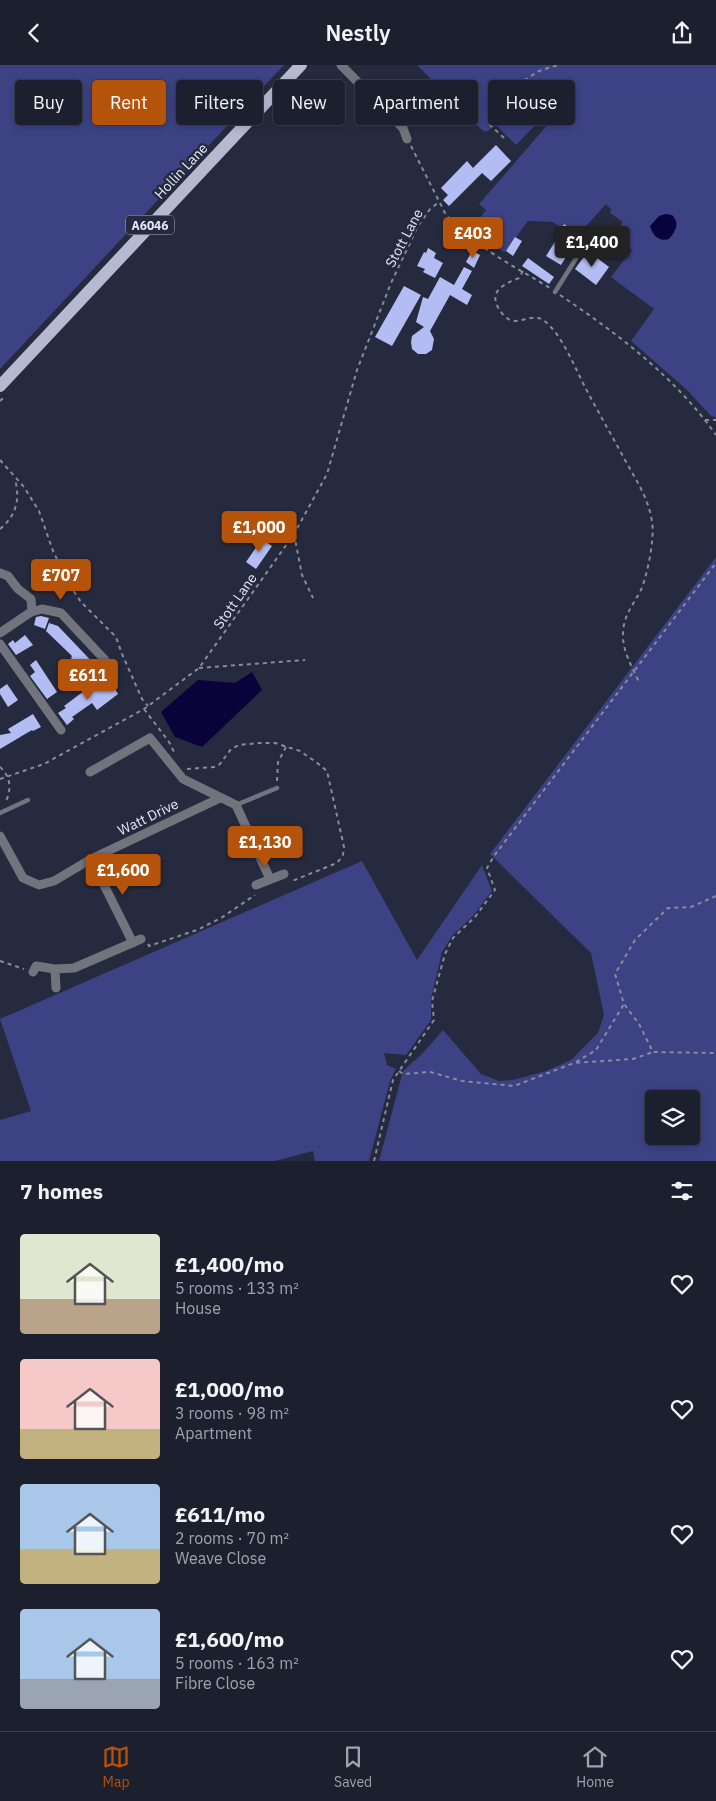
<!DOCTYPE html>
<meta charset="utf-8">
<style>
body{margin:0;font-family:"IBM Plex Sans",sans-serif;background:#252836;color:#f1f3f6;height:100vh;display:flex;flex-direction:column;font-size:19px;white-space:nowrap}
*{box-sizing:border-box;margin:0}
p{font-size:16px;color:#a0a3aa}
.icon{flex:none;width:28px;height:28px;fill:none;stroke:currentColor;stroke-width:2;stroke-linecap:round;stroke-linejoin:round}
.map{position:relative;height:1096px;overflow:hidden}
.side{display:flex;flex-direction:column;background:#1c202e;flex:1}
.side>*{flex:none}
.top-card{position:absolute;left:15px;top:15px;width:686px;height:45px;display:flex;gap:10px}
.buttons{position:absolute;left:645px;top:1025px;display:grid;gap:10px}
.buttons a{display:grid;place-items:center;width:55px;height:55px;border-radius:5px;background:#1c202e;box-shadow:0 2px 8px #0003,0 0 0 1px #3a3e4a;font-size:25px}
.price{position:absolute;translate:-50% -42px;padding:0 11px;border-radius:5px;background:#b45309;color:#fff;font-size:16px;line-height:32px;filter:drop-shadow(0 1px 2px #0008)}
.price::after{content:'';position:absolute;left:50%;top:30px;width:15px;height:11px;margin-left:-8px;background:inherit;clip-path:polygon(0 0,100% 0,50% 100%)}
.price.active{background:#222;color:#fff}
ul{padding:0;list-style:none}
li{display:flex;align-items:center;gap:15px;height:125px;padding:0 20px}
li span{display:grid;place-items:center;flex:none;width:140px;height:100px;border-radius:5px;color:#555}
li>.icon{margin-inline-start:auto}
span .icon{width:60px;height:60px;fill:#fffc;stroke-width:1}
li b{font-size:21px}
h2{display:flex;justify-content:space-between;align-items:center;height:60px;padding:0 20px;font-size:21px}
.pill{padding:0 18px;border-radius:5px;background:#1c202e;box-shadow:0 2px 8px #0003,0 0 0 1px #3a3e4a;font-size:18px;line-height:45px}
.pill.active{background:#b45309;color:#fff}
header{display:flex;justify-content:space-between;align-items:center;height:65px;padding:0 20px;background:#1c202e;font-size:22px;font-weight:600}
.tab-bar{display:flex;justify-content:space-around;align-items:center;height:70px;border-top:1px solid #3a3e4a;background:#1c202e;font-size:14px;color:#a0a3aa}
.tab-bar a{display:grid;justify-items:center;gap:2px}
.tab-bar .active{color:#b45309}
.map>svg:first-child{display:block}
</style>
<header><svg class="icon" aria-label="back" viewBox="0 0 24 24"><path d="M15 5l-7 7 7 7"/></svg>Nestly<svg class="icon" aria-label="share" viewBox="0 0 24 24"><path d="M12 15V3M7 8l5-5 5 5M5 13v7h14v-7"/></svg></header>
<div class="map">
<svg width="716" height="1096" viewBox="0 0 716 1096">
<rect width="100%" height="100%" fill="#262a3e"/>
<path fill="#3c4284" fill-rule="evenodd" d="M0,0H284L0,304Z
M417,0H716V353L710,350L686,324L631,276L654,244L611,212L632,185L613,171L623,157L610,148L611,144L606,139L586,161H581L575,167L564,160L561,163L553,157L528,156L506,186L504,187L467,163L473,162L486,145L479,139L562,43L557,38L516,80L496,60L486,67L482,65Z
M716,492V1096H379L403,1006L422,989L443,965L481,1009L499,1016L513,1015L546,1006L571,995L598,968L604,950L591,888L490,789ZM654,1034H691V1071H654Z
M362,796L417,895L482,800L492,826L473,851L452,871L442,887L431,934V955L406,990L384,988L387,1000L396,1004L390,1016L369,1096H315L313,1086L275,1096H0V1055L31,1046L0,954Z"/>
<path fill="#0a023b" d="M666,149L672,150C680,158 676,166 669,174C659,177 653,171 650,161L659,151Z
M252,607L262,625L202,682L175,672L161,647L198,615L235,618Z"/>
<path fill="#b3bdf3" d="M496,80L511,96L491,116L482,108L449,141L443,135L448,130L441,123L467,96L473,103Z
M564,159L575,167L572,171L577,175L561,200L546,191L561,167L559,166Z
M515,172L522,176L513,191L506,186Z
M428,183L436,188L434,193L443,198L435,213L423,207L425,204L417,201L424,187L426,188Z
M472,186L480,190L474,203L466,197Z
M588,186L609,202L596,220L575,204Z
M528,193L554,212L549,219L522,201Z
M464,202L472,206L462,224L472,230L467,240L450,230L430,266L434,274L432,285L426,289H418L412,284L411,277L412,271L424,262L416,257L423,232L428,234L440,212L454,220Z
M404,221L421,230L392,281L375,272Z
M259,472L272,481L256,504L246,497L257,481L254,479Z
M41,551L49,553L45,564L34,560L36,552Z
M49,558L58,561L99,604L89,613L71,593L72,591L46,566Z
M25,570L33,580L16,590L8,579L13,575L15,578Z
M36,595L57,627L47,634L30,611L35,607L30,600Z
M96,617L102,626L112,619L118,629L97,645L92,638L72,652L74,654L67,660L58,648L66,643L64,641Z
M7,619L18,635L8,642L0,629V624Z
M33,649L41,662L33,666L32,665L0,684V670L11,668L8,664Z"/>
<g fill="none" stroke-linecap="round" stroke-linejoin="round">
<path stroke="#888c9c" stroke-width="2" stroke-dasharray="4 4" stroke-linecap="butt" d="M504,73L490,60L488,54L492,42L517,20L539,6L558,0
M411,81L445,148C468,178 517,203 550,223
M523,206L519,213C504,219 488,226 499,244C501,248 506,253 510,255C521,259 532,248 543,255C561,267 575,303 585,322C598,347 612,371 625,395C636,415 649,434 652,457C655,473 647,513 640,527C631,543 622,553 623,573C624,589 633,604 640,619
M560,230C618,269 675,312 716,370
M0,336L4,332
M705,355H716
M0,395L24,422L39,446L53,486L69,519L81,537L116,572L122,589L142,634L148,641
M0,464C17,450 20,434 15,414
M294,469L302,510L313,533
M199,603L305,595
M144,644L169,677L174,687
M0,702C11,712 12,725 5,738
M187,704L214,702L220,699L231,684L239,680L259,678H275L300,686L316,697L327,706L344,782L343,790L337,798L292,816L291,814
M0,714L44,699L144,644L199,603L294,469L327,409L357,305L391,218L418,161L430,144L439,137
M277,716L278,697L286,682
M716,831L691,842L668,843L635,875L615,909L624,939L639,959L653,987L716,988
M148,879L149,881L197,865L221,853L255,830
M0,896L24,904
M576,997L596,985L624,939
M399,1006L403,1009L430,1007L462,1016L514,1021L574,998L633,994L653,987
M374,1096L393,1015L434,955L432,936L445,889L453,873L475,852L495,825L487,803L494,791L716,498"/>
<path stroke="#71737d" stroke-width="4.5" d="M555,227L587,176
M236,740L277,723
M0,748L28,735"/>
<path stroke="#71737d" stroke-width="9" d="M341,0L403,63L407,74
M0,508L8,511L18,524L31,534L32,547
M0,568L31,547L42,544L61,548L105,595
M0,579L61,665
M90,707L150,673L183,714L236,740L270,814
M0,771L23,813L39,820L54,816L91,794L220,733
M91,794L133,878
M256,820L284,809
M55,904L56,923
M33,907L36,901L55,904L74,903L141,874"/>
<path stroke="#b6bad1" stroke-width="12" d="M0,321L301,0"/>
</g>
<g text-anchor="middle" dominant-baseline="central" stroke-width="5" stroke-linejoin="round" paint-order="stroke">
<rect fill="#262a3e" stroke="#acb0bf" stroke-width="1" x="126" y="150.5" width="48" height="19" rx="4"/>
<g font-size="12" font-weight="bold" fill="#e6e9f6">
<text x="150" y="160">A6046</text>
</g>
<g font-size="14" fill="#e6e9f6" stroke="#262a3e">
<text transform="translate(181 106) rotate(-47)">Hollin Lane</text>
<text transform="translate(404 173) rotate(-62)">Stott Lane</text>
<text transform="translate(235 536) rotate(-55)">Stott Lane</text>
<text transform="translate(148 752) rotate(-26)">Watt Drive</text>
</g>
</g>
</svg>
<div class="buttons">
<a><svg class="icon" aria-label="layers" viewBox="0 0 24 24"><path d="M12 4l9 5-9 5-9-5zM3 14l9 5 9-5"/></svg></a>
</div>
<b class="price" style="left:473px;top:194px">£403</b>
<b class="price active" style="left:592px;top:203px">£1,400</b>
<b class="price" style="left:259px;top:488px">£1,000</b>
<b class="price" style="left:61px;top:536px">£707</b>
<b class="price" style="left:88px;top:636px">£611</b>
<b class="price" style="left:265px;top:803px">£1,130</b>
<b class="price" style="left:123px;top:831px">£1,600</b>
<div class="top-card">
<a class="pill">Buy</a>
<a class="pill active">Rent</a>
<a class="pill">Filters</a>
<a class="pill">New</a>
<a class="pill">Apartment</a>
<a class="pill">House</a>
</div>
</div>
<section class="side">
<h2>7 homes<svg class="icon" aria-label="filters" viewBox="0 0 24 24"><path d="M4 7h16M4 17h16"/><circle cx="9" cy="7" r="2"/><circle cx="15" cy="17" r="2"/></svg></h2>
<ul>
<li><span style="background:linear-gradient(#dfe7d0 65%,#b9a48a 0)"><svg class="icon" aria-label="home" viewBox="0 0 24 24"><path d="M3 11l9-7 9 7M6 9v11h12V9"/></svg></span><div><b>£1,400/mo</b><p>5 rooms · 133 m²</p><p>House</p></div><svg class="icon" aria-label="heart" viewBox="0 0 24 24"><path d="M12 20l-8-8c-3-5 5-10 8-4 3-6 11-1 8 4z"/></svg></li>
<li><span style="background:linear-gradient(#f6c9c9 70%,#c2b280 0)"><svg class="icon" aria-label="home" viewBox="0 0 24 24"><path d="M3 11l9-7 9 7M6 9v11h12V9"/></svg></span><div><b>£1,000/mo</b><p>3 rooms · 98 m²</p><p>Apartment</p></div><svg class="icon" aria-label="heart" viewBox="0 0 24 24"><path d="M12 20l-8-8c-3-5 5-10 8-4 3-6 11-1 8 4z"/></svg></li>
<li><span style="background:linear-gradient(#a9c7e8 65%,#c2b280 0)"><svg class="icon" aria-label="home" viewBox="0 0 24 24"><path d="M3 11l9-7 9 7M6 9v11h12V9"/></svg></span><div><b>£611/mo</b><p>2 rooms · 70 m²</p><p>Weave Close</p></div><svg class="icon" aria-label="heart" viewBox="0 0 24 24"><path d="M12 20l-8-8c-3-5 5-10 8-4 3-6 11-1 8 4z"/></svg></li>
<li><span style="background:linear-gradient(#a9c7e8 70%,#9aa5b1 0)"><svg class="icon" aria-label="home" viewBox="0 0 24 24"><path d="M3 11l9-7 9 7M6 9v11h12V9"/></svg></span><div><b>£1,600/mo</b><p>5 rooms · 163 m²</p><p>Fibre Close</p></div><svg class="icon" aria-label="heart" viewBox="0 0 24 24"><path d="M12 20l-8-8c-3-5 5-10 8-4 3-6 11-1 8 4z"/></svg></li>
</ul>
</section>
<nav class="tab-bar">
<a class="active"><svg class="icon" aria-label="map" viewBox="0 0 24 24"><path d="M3 6l6-2 6 2 6-2v14l-6 2-6-2-6 2zM9 4v14M15 6v14"/></svg>Map</a>
<a><svg class="icon" aria-label="saved" viewBox="0 0 24 24"><path d="M7 4h10v16l-5-4-5 4z"/></svg>Saved</a>
<a><svg class="icon" aria-label="home" viewBox="0 0 24 24"><path d="M3 11l9-7 9 7M6 9v11h12V9"/></svg>Home</a>
</nav>
